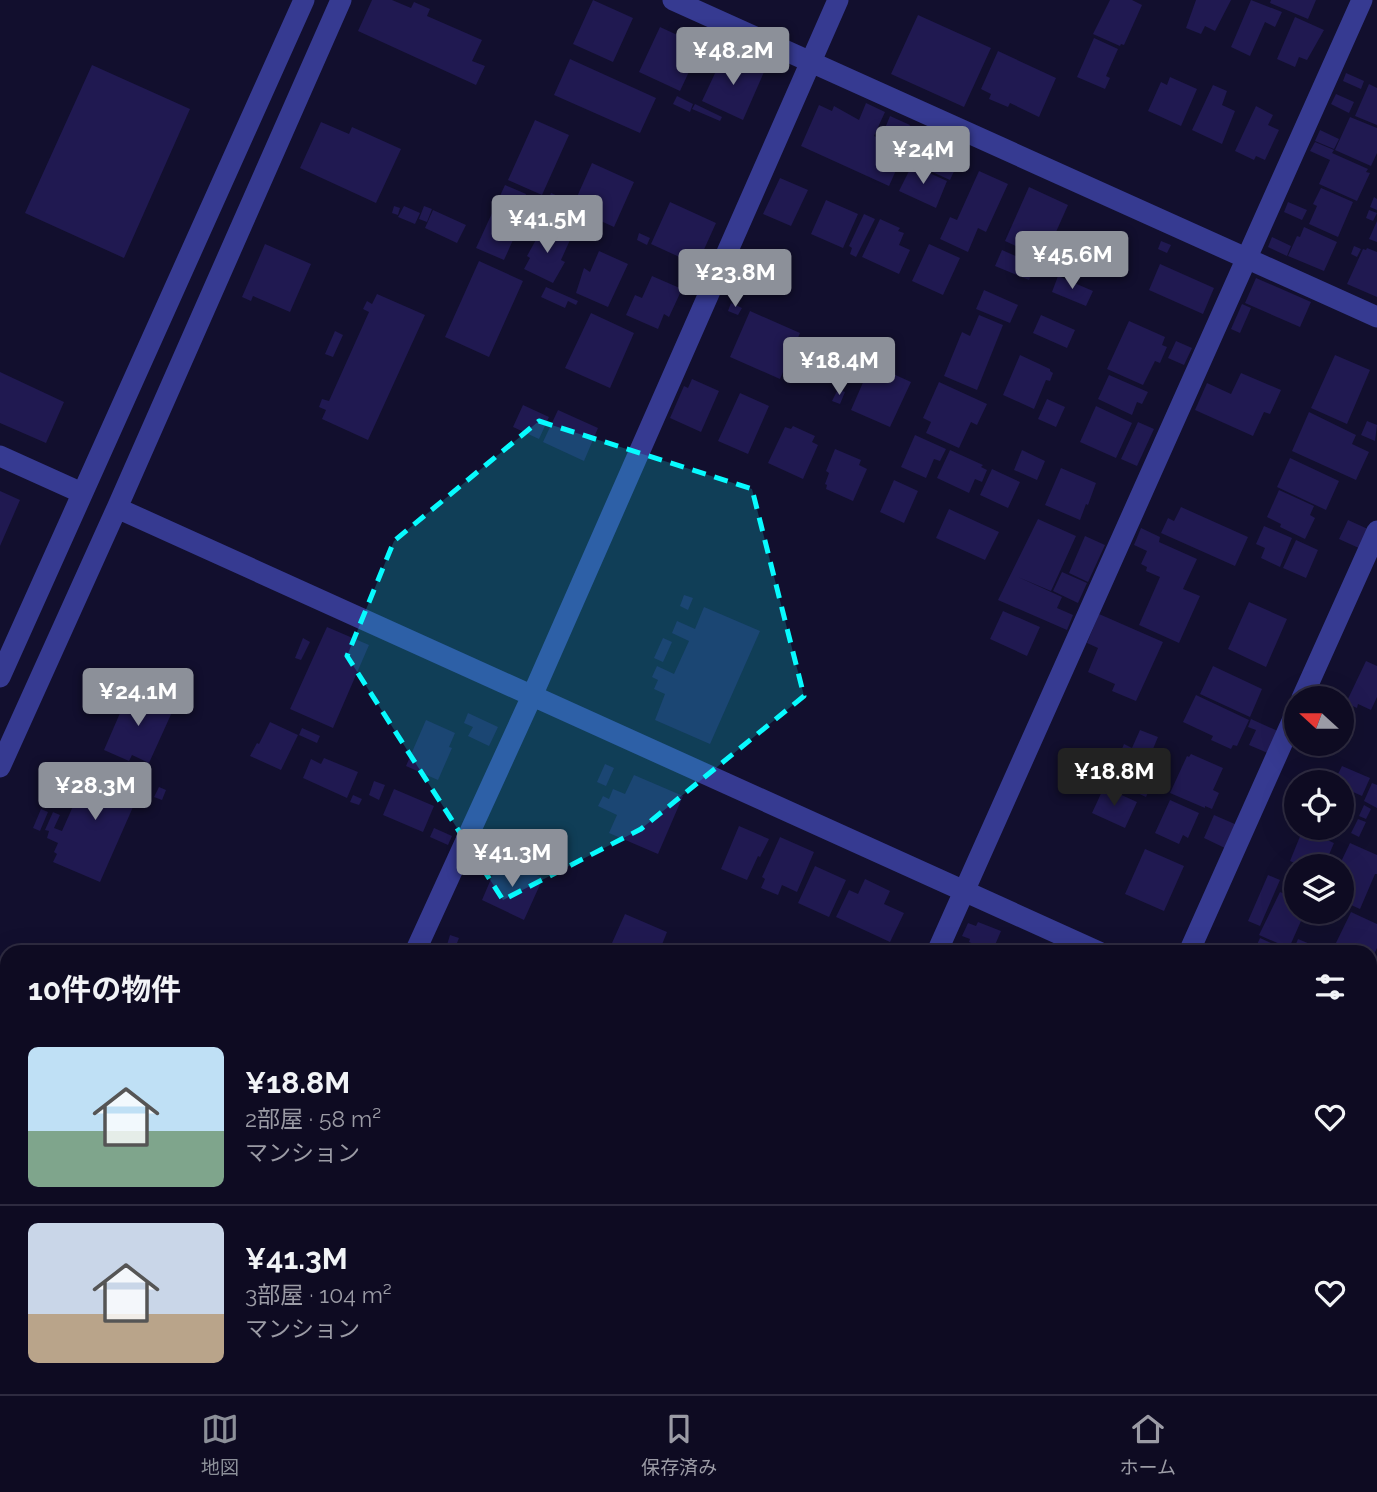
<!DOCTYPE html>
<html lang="ja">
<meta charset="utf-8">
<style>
body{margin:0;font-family:Raleway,"Noto Sans JP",sans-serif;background:#17142a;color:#f1f3f6;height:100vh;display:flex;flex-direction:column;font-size:26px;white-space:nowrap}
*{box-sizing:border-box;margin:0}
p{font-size:23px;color:#9b9ba5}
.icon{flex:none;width:38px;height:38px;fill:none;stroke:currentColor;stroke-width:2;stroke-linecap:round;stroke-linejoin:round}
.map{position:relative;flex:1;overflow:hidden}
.side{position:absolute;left:0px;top:945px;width:1377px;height:450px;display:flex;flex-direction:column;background:#0e0b22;border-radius:21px 21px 0 0;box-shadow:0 7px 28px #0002,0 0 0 2px #2e2b40}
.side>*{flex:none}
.needle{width:46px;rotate:291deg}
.tools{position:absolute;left:1284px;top:686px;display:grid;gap:14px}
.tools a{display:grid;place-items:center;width:70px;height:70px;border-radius:50%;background:#0e0b22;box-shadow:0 7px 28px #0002,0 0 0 2px #2e2b40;font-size:35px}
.price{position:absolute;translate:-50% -60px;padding:0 16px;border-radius:7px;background:#8c9099;color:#fff;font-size:23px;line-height:46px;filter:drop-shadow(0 2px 4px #0008)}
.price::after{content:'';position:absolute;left:50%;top:42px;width:21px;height:16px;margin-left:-10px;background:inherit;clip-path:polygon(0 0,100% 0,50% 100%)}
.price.selected{background:#222;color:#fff}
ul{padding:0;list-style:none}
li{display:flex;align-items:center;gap:21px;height:175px;padding:0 28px}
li+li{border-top:2px solid #2e2b40}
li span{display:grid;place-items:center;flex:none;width:196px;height:140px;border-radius:10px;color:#555}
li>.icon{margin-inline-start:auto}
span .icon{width:84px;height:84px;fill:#fffc;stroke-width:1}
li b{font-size:30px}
h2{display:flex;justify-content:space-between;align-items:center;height:84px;padding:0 28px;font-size:30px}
.tabs{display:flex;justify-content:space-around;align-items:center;height:98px;border-top:2px solid #2e2b40;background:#0e0b22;font-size:19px;color:#9b9ba5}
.tabs a{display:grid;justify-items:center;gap:4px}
.tabs .selected{color:#8c9099}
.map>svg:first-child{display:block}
</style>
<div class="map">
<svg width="1377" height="1394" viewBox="0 0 1377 1394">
<rect width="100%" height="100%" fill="#120f2e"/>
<path fill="#201951" d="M372,0H392L411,8L414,2L430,9L427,16L482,40L472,61L485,66L476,85L358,31Z
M593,0L633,18L613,62L573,44Z
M1110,0H1132L1142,5L1124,45L1121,44L1120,46L1093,34Z
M1196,0H1231L1215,31L1205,26L1201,34L1186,28Z
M1251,0L1282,12L1275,27L1265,22L1250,56L1231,47Z
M1271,0H1316L1308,19L1270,3Z
M918,15L991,48L964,107L891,74Z
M1295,17L1324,30L1307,60L1299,57L1295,67L1277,59Z
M660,27L701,46L680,91L639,72Z
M1094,38L1118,49L1106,76L1110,78L1105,89L1077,77Z
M998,51L1056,78L1039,117L1010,103L1008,107L989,99L991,94L981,89Z
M724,54L764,72L743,120L702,101Z
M570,59L656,98L640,133L554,95Z
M92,65L190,109L124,258L25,213Z
M1346,73L1364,81L1361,89L1343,81Z
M1170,77L1197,89L1181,126L1148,111L1161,82L1167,85Z
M1369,84L1377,88V125L1355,116Z
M1213,85L1227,91L1222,105L1235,111L1222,144L1192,130Z
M1336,94L1354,102L1349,113L1331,104Z
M677,96L693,104L690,112L673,104Z
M866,103L885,112L874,136L905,150L889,186L801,146L819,105L832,111L834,106L859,120Z
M695,104L722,117L720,121L692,109Z
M1256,106L1273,115L1268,125L1279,130L1265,160L1256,156L1254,160L1235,151Z
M890,116L910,125L901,146L881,138Z
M1350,117L1377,128V153L1371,166L1335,150Z
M535,120L569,135L542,195L508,180Z
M321,122L349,134L352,127L401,149L376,203L300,168Z
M1320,130L1339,139L1334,149L1315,141Z
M931,134L964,150L950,180L917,165Z
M1315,142L1334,150L1332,153L1368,169L1366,172L1370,173L1357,201L1319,184L1330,160L1310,151Z
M592,163L634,182L614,227L572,208Z
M912,165L947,181L936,208L899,191Z
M979,171L1008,184L986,232L978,228L968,252L940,239L950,217L957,220Z
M780,178L808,190L791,226L763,214Z
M505,185L526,194L518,219L522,220L504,260L476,248Z
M1029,187L1068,205L1044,259L1005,241Z
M1321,188L1353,202L1338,237L1309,224L1317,206L1313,204Z
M551,193L569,201L567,208L548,200Z
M1374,197L1377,199V210L1370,207Z
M826,200L858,214L843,248L811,234Z
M670,202L716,223L697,265L651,244Z
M1288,202L1307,210L1302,220L1284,212Z
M394,206L400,208L398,215L392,213Z
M404,206L420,213L415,224L398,217Z
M424,206L432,209L427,222L419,219Z
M433,210L466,225L457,243L425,228Z
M1369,210L1377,213L1373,221L1366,218Z
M864,214L875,219L856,257L850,254L852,248L849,246Z
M880,219L900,228L898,231L904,233L899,245L910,250L899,274L862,257Z
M1377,221V242L1369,239Z
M543,227L570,240L561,260L565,262L553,283L524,269L530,258L527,256Z
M1304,227L1337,242L1324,271L1288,256L1297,236L1300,237Z
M639,233L650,238L647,245L637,240Z
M1272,237L1291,246L1287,256L1268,247Z
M1161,241L1171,245L1167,253L1158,249Z
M265,244L311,264L290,312L253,296L251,301L242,297Z
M929,244L960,258L943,295L912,281Z
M1354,246L1361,249L1357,257L1351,254Z
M1367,248L1377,252V297L1347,284L1363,249L1366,250Z
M1002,250L1036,265L1029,280L995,266Z
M599,251L628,264L608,307L576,293L584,268L590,272Z
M1059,252L1081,262L1074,276L1053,266Z
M479,261L523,281L489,357L445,337Z
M1160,264L1214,288L1203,314L1149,290Z
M652,276L682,289L669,317L664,314L658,329L626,315L635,295L642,298Z
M1058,276L1093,291L1086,306L1052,292Z
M1256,278L1311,302L1300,327L1245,303Z
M546,287L578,301L576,305L568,301L565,308L541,297Z
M984,290L1018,305L1010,323L976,309Z
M377,294L425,315L368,440L322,419L326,410L319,407L322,399L329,401L369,312L363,309L367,301L372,304Z
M731,303L742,308L738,315L728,311Z
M1242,304L1251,308L1240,333L1231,329Z
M750,311L800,333L780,379L730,357Z
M591,313L634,333L610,388L565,368Z
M979,315L1003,325L977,390L944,376L962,332L970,336Z
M1041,315L1075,330L1067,348L1033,333Z
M1129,321L1165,337L1162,345L1167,347L1160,363L1155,361L1143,385L1107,369Z
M335,331L343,335L333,357L325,354Z
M1176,341L1192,348L1184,365L1168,358Z
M1020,355L1050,369V371L1053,373L1050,381L1046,380L1034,409L1003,395Z
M1335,355L1370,370L1347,424L1311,408Z
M871,364L911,382L890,427L851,410Z
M0,372L64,402L46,443L0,423Z
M1241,373L1281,390L1270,414L1264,412L1253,436L1195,410L1207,383L1231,394Z
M1109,375L1148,392L1142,404L1137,402L1132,415L1098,399Z
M692,379L719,391L701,432L670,418L684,386L688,388Z
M939,382L987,404L977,425L971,422L959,448L926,433L931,422L923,418Z
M838,389L845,392L840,404L832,401Z
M740,393L769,406L748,454L718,441Z
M1047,399L1065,407L1056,427L1038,419Z
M523,405L549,417L539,439L513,427Z
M1096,406L1132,423L1116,458L1080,442Z
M558,410L598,428L584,461L543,442Z
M1309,412L1356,435L1352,444L1369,452L1356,480L1292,451Z
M1367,421L1377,425L1375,441L1361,435Z
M1138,422L1154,429L1137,466L1121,459Z
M793,426L815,436L812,442L818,445L803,479L768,463L785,427L791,429Z
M915,435L946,449L940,461L934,459L926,478L901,467Z
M835,449L861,460L859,465L867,469L853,501L826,489L827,485L825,484L829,473L826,471Z
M950,450L983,465L981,467L987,470L982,482L975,479L969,493L937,478Z
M1022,450L1045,461L1037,480L1014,470Z
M1290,458L1339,481L1326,510L1277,487Z
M1061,468L1096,483L1088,505L1086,504L1080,520L1045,505Z
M992,469L1020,482L1008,508L980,495Z
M894,480L918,491L904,523L880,512Z
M1279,490L1314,506L1310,515L1315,518L1305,539L1280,527L1281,524L1267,517Z
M0,491L20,500L0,546Z
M1181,507L1248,537L1235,566L1161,533L1168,518L1174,521Z
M949,509L999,532L985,560L936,538Z
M1038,519L1076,536L1051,591L1018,577L1062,597L1057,608L1073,615L1067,630L998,600Z
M1348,520L1370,530L1361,549L1339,539Z
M1264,526L1292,538L1280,567L1261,558L1265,548L1256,544Z
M1141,528L1160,537L1159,542L1197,559L1183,589L1200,596L1179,643L1139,625L1160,577L1146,571L1147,567L1141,564L1147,551L1134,545Z
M1085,536L1105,545L1088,582L1069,573Z
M1296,540L1318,550L1306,578L1283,568Z
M1062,572L1087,583L1078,603L1053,591Z
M684,595L693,598L688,610L680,606Z
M1249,602L1287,619L1266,667L1228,649Z
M704,607L760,631L710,744L655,720L665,694L654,689L658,680L652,677L657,666L674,674L689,641L672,633L677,621L695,629Z
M1003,611L1040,627L1027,656L990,639Z
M1099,614L1163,642L1136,701L1112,691L1115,684L1088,672L1098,648L1087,643Z
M327,627L369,645L333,728L290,709Z
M303,638L310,642L301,660L295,658Z
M663,638L672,642L663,662L654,658Z
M1366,661L1377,666V697L1371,710L1358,704L1357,708L1346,703Z
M1213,666L1262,689L1250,717L1200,694Z
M130,690L173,710L149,763L132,755L129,761L104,750Z
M1196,695L1249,720L1237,746L1233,745L1231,749L1211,740L1213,736L1183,722Z
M468,713L498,727L489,746L468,736L473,727L464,723Z
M1251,719L1280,732L1270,754L1249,745L1256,730L1248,727Z
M426,720L455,733L449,747L452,748L438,780L406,766Z
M270,722L298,735L281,770L250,756L257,743L259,744Z
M302,728L320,736L317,743L299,735Z
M1140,730L1158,737L1150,756L1152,757L1149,765L1158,769L1146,797L1109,780L1124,744L1132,748Z
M1191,754L1223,768L1213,790L1219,793L1212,809L1205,806V808L1170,793L1187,756L1189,757Z
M324,758L358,772L347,798L303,778L311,759L321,764Z
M99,762L144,782L100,882L53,862L57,854L54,852L58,843L47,838L49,831L45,830L53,812L60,815L54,828L62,831L90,768L95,770Z
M605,764L614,768L606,786L597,782Z
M1342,766L1370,778L1362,796L1351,791L1343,810L1348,812L1342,824V782H1311L1315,775L1319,777L1322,770L1337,776Z
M634,775L683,796L658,854L609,833L617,815L598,806L603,796L609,799L613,789L625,794Z
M374,781L385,785L379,800L369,795Z
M1372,783L1377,785V808L1364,801Z
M159,787L166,790L162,800L154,797Z
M1104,787L1137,802L1125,828L1092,813Z
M394,789L434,806L423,832L383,815Z
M353,795L362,799L359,805L350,802Z
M1170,800L1199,813L1188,838L1183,835L1179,844L1155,833Z
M1364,805L1371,809L1366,819L1359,816Z
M41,809L48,812L40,831L33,828Z
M1214,815L1237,825L1227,849L1204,838Z
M1358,819L1366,822L1359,837L1351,833Z
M739,826L769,839L760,857L758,856L747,880L721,869Z
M434,828L452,836L448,845L430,837Z
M1313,828H1341L1338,834L1333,832L1331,836Z
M1303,829L1334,843L1328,857L1324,855L1319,866H1297V883L1290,880L1297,864L1290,861Z
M780,837L814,852L797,892L782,885L778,895L761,888L765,879L762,877Z
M1350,843L1377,855V874H1375L1360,909L1342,901V866H1339Z
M1145,849L1184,866L1164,911L1125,894Z
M500,858L543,878L524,920L482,900Z
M815,866L846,880L829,917L798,903Z
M1268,875L1280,880L1260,926L1248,921Z
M865,879L890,891L884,904L904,913L890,942L836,917L849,890L858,894Z
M1280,892L1297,899V912H1305L1289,948L1259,935Z
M1351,912L1377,924V948L1370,962V952H1329L1332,946L1334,947Z
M625,914L667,932L659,952H608Z
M978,922L1001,931L992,952L969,942L970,939L962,936L968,923L976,926Z
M450,935L459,938L455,948L447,945Z
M1260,938L1290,952H1261L1255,949Z
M1298,939L1310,944L1306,952L1293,951Z
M0,958L7,962V1009L0,1005Z
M1370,1112L1377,1114V1127L1370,1124Z
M7,1142V1194L0,1191V1153L2,1154Z
M1377,1188V1250L1370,1247V1203Z
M1370,1336L1377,1339L1372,1353L1377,1355V1359L1370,1374Z
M517,1388H554L551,1394H532Z
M565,1388H590L588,1394H562Z
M802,1388H826L840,1394H800Z
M1028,1388H1085L1082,1394H1025Z
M1137,1388L1152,1391L1154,1388H1178L1183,1390L1181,1394H1134Z
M1291,1388H1322L1337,1394H1305Z"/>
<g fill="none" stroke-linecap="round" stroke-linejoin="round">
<path stroke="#363a91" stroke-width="21" d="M673,0L1377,317
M0,456L82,493
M117,508L1099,952
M0,677L304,0
M1302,698L1377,531
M0,767L117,508L341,0
M415,952L532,696L838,0
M937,952L1362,0
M1189,952L1297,710
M1370,1073L1377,1076
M1370,1182L1377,1167
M0,1223L7,1226
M1370,1299L1377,1302
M366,1388L380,1394
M214,1394L217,1388
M737,1394L739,1388
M988,1394L991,1388
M1273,1394L1276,1388"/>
</g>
<path fill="#08fbff" fill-opacity="0.2" stroke="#08fbff" stroke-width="5" stroke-dasharray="14 9" stroke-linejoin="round" d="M539,421L752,489L804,696L641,829L503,900L347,656L394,541Z"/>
</svg>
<div class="tools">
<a><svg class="needle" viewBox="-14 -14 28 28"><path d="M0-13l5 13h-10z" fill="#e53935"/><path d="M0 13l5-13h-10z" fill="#9b9ba5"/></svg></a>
<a><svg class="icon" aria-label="locate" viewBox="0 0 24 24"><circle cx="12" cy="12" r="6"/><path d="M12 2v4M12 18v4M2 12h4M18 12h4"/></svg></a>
<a><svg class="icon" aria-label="layers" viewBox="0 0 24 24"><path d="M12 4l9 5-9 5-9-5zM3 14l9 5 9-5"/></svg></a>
</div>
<b class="price" style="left:733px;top:87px">¥48.2M</b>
<b class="price" style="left:923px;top:186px">¥24M</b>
<b class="price" style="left:547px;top:255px">¥41.5M</b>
<b class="price" style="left:1072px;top:291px">¥45.6M</b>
<b class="price" style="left:735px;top:309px">¥23.8M</b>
<b class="price" style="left:839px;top:397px">¥18.4M</b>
<b class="price" style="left:138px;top:728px">¥24.1M</b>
<b class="price selected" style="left:1114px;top:808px">¥18.8M</b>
<b class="price" style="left:95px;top:822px">¥28.3M</b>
<b class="price" style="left:512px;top:889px">¥41.3M</b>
<section class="side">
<h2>10件の物件<svg class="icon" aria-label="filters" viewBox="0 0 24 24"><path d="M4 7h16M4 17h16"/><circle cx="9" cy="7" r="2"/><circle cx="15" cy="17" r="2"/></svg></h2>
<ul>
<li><span style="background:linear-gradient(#bfe0f5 60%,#7fa58c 0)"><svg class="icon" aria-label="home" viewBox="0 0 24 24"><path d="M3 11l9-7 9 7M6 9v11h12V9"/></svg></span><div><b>¥18.8M</b><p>2部屋 · 58 m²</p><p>マンション</p></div><svg class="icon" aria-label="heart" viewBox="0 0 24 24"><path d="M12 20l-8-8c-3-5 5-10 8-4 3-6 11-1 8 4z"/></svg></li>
<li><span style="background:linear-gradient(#c9d6e8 65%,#b9a48a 0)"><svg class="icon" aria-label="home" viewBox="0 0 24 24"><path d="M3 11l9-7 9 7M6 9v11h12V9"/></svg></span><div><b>¥41.3M</b><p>3部屋 · 104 m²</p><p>マンション</p></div><svg class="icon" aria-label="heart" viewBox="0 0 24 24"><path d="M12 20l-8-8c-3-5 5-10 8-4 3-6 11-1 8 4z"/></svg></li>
</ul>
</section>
</div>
<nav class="tabs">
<a class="selected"><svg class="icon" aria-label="map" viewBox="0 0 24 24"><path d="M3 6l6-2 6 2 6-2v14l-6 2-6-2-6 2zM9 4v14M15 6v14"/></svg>地図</a>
<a><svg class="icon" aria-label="saved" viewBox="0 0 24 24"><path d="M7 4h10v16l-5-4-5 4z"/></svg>保存済み</a>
<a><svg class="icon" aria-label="home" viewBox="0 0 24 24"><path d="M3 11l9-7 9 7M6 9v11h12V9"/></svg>ホーム</a>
</nav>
